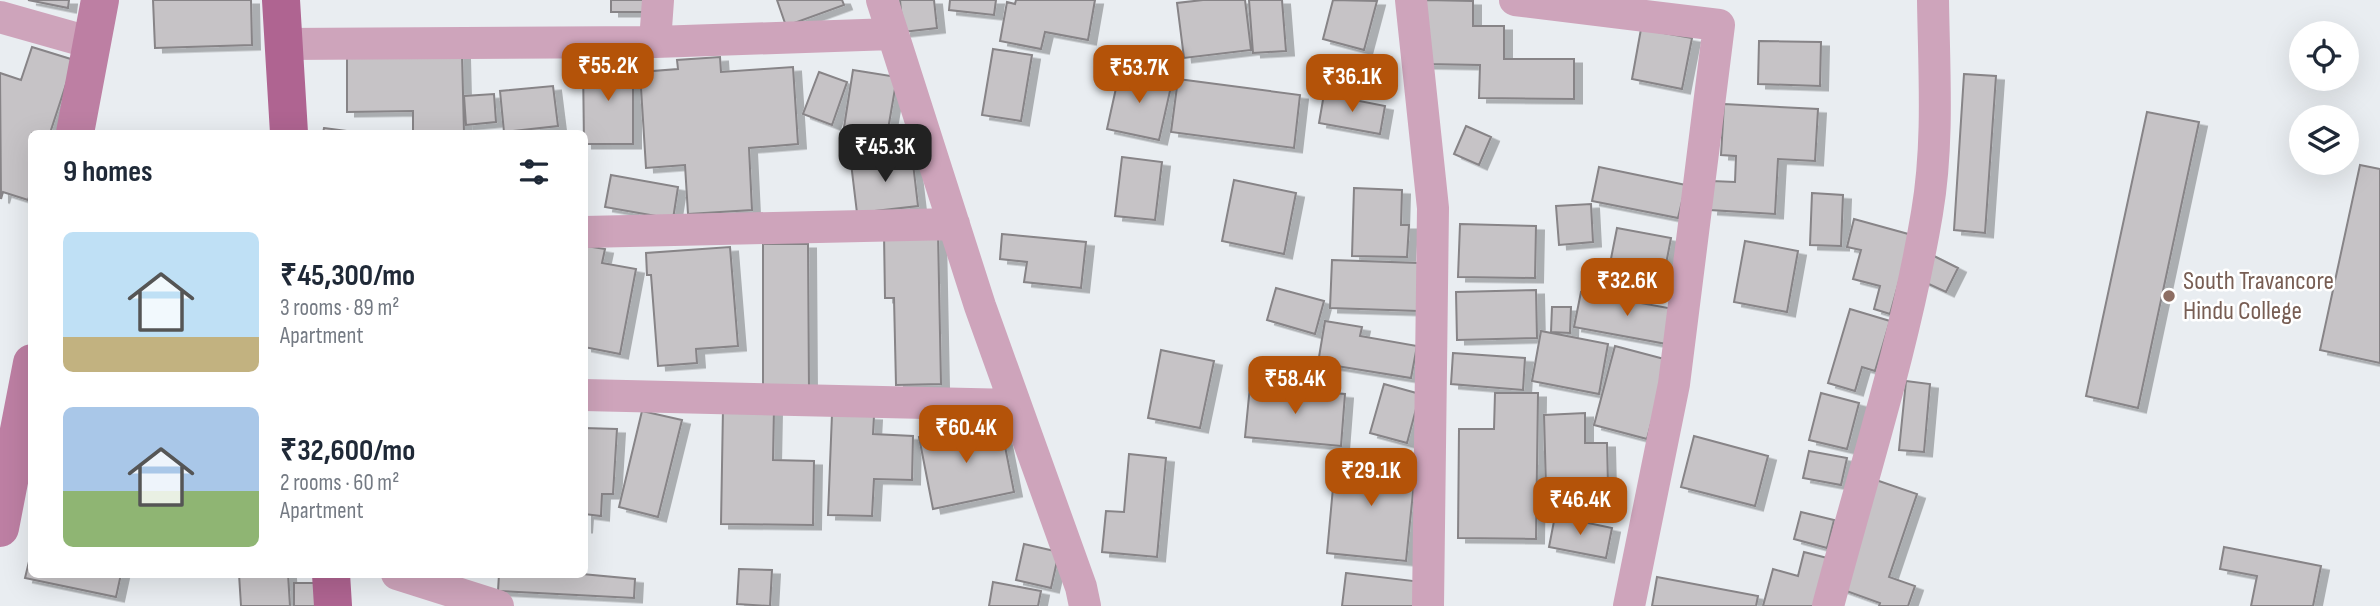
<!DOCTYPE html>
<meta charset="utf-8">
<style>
body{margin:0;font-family:"Sofia Sans Condensed",sans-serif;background:#f2f2f3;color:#1f2937;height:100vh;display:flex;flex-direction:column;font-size:26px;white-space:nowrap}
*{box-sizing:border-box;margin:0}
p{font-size:23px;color:#747a83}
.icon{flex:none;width:38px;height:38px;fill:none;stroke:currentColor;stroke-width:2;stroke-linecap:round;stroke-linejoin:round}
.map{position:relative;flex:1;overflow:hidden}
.panel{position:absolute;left:28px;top:130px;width:560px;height:448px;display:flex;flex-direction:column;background:#fff;border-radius:10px;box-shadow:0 7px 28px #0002}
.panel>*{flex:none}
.fabs{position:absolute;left:2289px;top:21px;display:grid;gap:14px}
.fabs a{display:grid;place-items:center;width:70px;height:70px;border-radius:50%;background:#fff;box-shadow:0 7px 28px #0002;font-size:35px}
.price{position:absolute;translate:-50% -60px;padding:0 16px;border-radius:14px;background:#b45309;color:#fff;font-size:23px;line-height:46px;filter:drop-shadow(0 2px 4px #0008)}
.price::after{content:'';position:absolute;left:50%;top:42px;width:21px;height:16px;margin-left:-10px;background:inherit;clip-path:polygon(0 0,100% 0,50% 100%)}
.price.on{background:#222;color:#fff}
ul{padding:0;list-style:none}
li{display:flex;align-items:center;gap:21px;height:175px;padding:0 35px}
li span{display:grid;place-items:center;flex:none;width:196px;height:140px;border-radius:10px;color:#555}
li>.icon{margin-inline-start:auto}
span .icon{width:84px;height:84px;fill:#fffc;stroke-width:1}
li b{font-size:30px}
h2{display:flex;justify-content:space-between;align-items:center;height:84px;padding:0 35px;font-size:30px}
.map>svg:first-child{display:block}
</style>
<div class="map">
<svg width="2380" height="606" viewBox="0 0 2380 606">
<defs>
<filter id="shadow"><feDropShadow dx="8" dy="4.5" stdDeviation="0" flood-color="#0004"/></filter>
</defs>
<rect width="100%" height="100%" fill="#e9edf1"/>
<path fill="#c6c3c6" stroke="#878487" stroke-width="2" filter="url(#shadow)" d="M28,0H69L68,8Z
M153,0H251L252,45L155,48Z
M611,0H643V12H611Z
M777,0H842L844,5L786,26Z
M900,0H934L937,28L903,32Z
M950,0H996L994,15L949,10Z
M1016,0H1095L1088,40L1045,32L1041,49L1000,41L1007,2L1015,4Z
M1203,0H1245L1251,50L1184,58L1177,3Z
M1249,0H1282L1286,51L1253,53Z
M1333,0L1377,1L1364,50L1323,39Z
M1426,0L1473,1V26H1504V59H1574V99L1479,98L1480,65L1426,64Z
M1641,29L1692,38L1682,89L1632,79Z
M1759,41L1821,42L1820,86L1758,84Z
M32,47L74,60L50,133H32V188L28,200L3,192L1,199L0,73L21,80Z
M993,49L1032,55L1021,121L982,115Z
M462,54L464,133H413V111L347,112V57Z
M720,57L721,72L793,67L798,144L749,148L752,210L688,214L685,165L646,168L640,72L678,69L677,60Z
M583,63H633V144H584Z
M853,70L897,77L885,147L842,140Z
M1120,70L1172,82L1159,140L1107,129Z
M819,72L847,82L832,125L803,114Z
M1964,74L1996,76L1985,233L1954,230Z
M1178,79L1300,95L1294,148L1171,132Z
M553,86L558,126L504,132L500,91Z
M494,94L496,122L466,125L464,96Z
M1324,94L1385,106L1380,134L1319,123Z
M1724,104L1818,109L1815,161L1778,159L1775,214L1710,210L1712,181L1735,182L1736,156L1721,155Z
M2147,112L2199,122L2138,408L2086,396Z
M1466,126L1491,137L1479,165L1454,154Z
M324,128L362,133H323Z
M912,155L918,206L857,213L851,163Z
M1122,157L1162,162L1155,220L1115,216Z
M2360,165L2380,169V363L2320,350Z
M1599,167L1686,185L1678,218L1592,201Z
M611,175L678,187L673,219L605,207Z
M1234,180L1296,193L1284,254L1222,241Z
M1354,188L1402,190L1401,225H1409L1407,257L1352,256Z
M1812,193L1843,195L1841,246L1810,245Z
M1591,204L1593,242L1559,245L1556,206Z
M1854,219L1912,235L1890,314L1874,309L1880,286L1853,279L1861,250L1847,247Z
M1460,224L1536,226L1535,278L1458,277Z
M1617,228L1671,238L1662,285L1608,274Z
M938,233L941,384L896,385L894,298H885L884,234Z
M1002,234L1086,242L1081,288L1024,282L1027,262L1000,259Z
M1745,241L1798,251L1787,312L1734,302Z
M763,244H808L809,390L763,391Z
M586,246L605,249L602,263L636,269L620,354L584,347Z
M730,247L738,346L696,349L697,363L658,366L651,275H647L646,253Z
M1932,255L1958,268L1946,292L1920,280Z
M1332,260L1419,263L1418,311L1330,308Z
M1276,288L1324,301L1315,334L1267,320Z
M1536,290L1537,338L1457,340L1456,292Z
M1581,292L1679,310L1672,345L1574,327Z
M1552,307H1571L1570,333L1551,332Z
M1850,309L1890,321L1875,371L1862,367L1855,391L1828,383Z
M1325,321L1362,327L1360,336L1417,346L1411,378L1318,363Z
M1541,331L1608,344L1599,394L1532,381Z
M1615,346L1668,360L1647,439L1594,425Z
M1161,350L1214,361L1200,428L1148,418Z
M1453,353L1525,358L1523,390L1451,384Z
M1906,381L1930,384L1924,452L1899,450Z
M1384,384L1420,394L1407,443L1370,433Z
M1250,386L1345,394L1341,446L1245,437Z
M1495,393H1538L1536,539L1458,538L1459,429H1494Z
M1821,393L1859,403L1847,449L1809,440Z
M723,408H774L773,460L814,461L813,525L721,524Z
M642,411L682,420L658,517L619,507Z
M1585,413V443H1607L1608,485L1546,488L1544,415Z
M832,414L874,416L873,434L913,436L912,480L874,479L872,516L828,515Z
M1000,421L1014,492L933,509L919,437Z
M584,428L617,429L613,494H602L601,516L585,514L584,529Z
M1694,436L1768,456L1755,506L1681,487Z
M1809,451L1847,458L1841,485L1803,478Z
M1129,454L1166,458L1157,557L1102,552L1106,511L1124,512Z
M1336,455L1416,463L1406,561L1327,553Z
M1876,480L1917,494L1889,577L1915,586L1908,606H1879L1880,603L1838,588Z
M1801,512L1834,520L1827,548L1794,539Z
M1555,516L1612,528L1606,558L1549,547Z
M1024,544L1059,552L1051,588L1016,580Z
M2224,547L2321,566L2313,606H2251L2257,576L2220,569Z
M32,549V574H121L116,597L25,578Z
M1804,552L1835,560L1823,606H1763L1773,569L1798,576Z
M739,569L772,570L770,606L737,604Z
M1346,573L1422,582L1419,606H1342Z
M239,574H288L290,606H241Z
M499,574H582L635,579L634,598L498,591Z
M1657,577L1758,596L1756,606H1652Z
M993,582L1041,591L1038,606H989Z
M294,583H320V606H294Z"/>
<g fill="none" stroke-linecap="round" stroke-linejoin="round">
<path stroke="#cea4bb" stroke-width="32" d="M882,0L980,306L1081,587L1085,606
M1411,0L1433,208L1428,606
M1515,0L1719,25L1674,384L1629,606
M0,17L92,43
M655,42L658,0
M282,44L655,42L892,34
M584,232L954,224
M584,395L1014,405
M397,574L498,606
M1828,606C1862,477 1905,345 1927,213C1939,143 1934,70 1933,0"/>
<path stroke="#bd7fa3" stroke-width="38" d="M75,133L100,0
M0,528L32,363"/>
<path stroke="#af6491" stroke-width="38" d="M281,0L289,133
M331,574L333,606"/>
</g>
<circle fill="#8d6e63" stroke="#fff" stroke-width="2.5" cx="2169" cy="296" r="7"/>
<g text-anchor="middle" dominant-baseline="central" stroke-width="5" stroke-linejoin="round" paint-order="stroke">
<g font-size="26" fill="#785e54" stroke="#fff" text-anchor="start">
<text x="2183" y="281">South Travancore<tspan x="2183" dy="30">Hindu College</tspan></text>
</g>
</g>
</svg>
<div class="fabs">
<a><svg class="icon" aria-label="locate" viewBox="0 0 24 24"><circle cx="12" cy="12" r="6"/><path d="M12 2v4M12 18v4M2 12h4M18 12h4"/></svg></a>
<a><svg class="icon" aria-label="layers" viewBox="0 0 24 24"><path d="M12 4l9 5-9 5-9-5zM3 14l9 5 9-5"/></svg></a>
</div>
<b class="price" style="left:608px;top:103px">₹55.2K</b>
<b class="price" style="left:1139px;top:105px">₹53.7K</b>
<b class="price" style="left:1352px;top:114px">₹36.1K</b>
<b class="price on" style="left:885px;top:184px">₹45.3K</b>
<b class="price" style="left:1627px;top:318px">₹32.6K</b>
<b class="price" style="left:1295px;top:416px">₹58.4K</b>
<b class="price" style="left:966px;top:465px">₹60.4K</b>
<b class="price" style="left:1371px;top:508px">₹29.1K</b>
<b class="price" style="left:1580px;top:537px">₹46.4K</b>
<section class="panel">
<h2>9 homes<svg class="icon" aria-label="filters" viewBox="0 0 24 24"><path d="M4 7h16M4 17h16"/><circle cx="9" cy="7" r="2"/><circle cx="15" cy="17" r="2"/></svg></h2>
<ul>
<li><span style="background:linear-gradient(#bfe0f5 75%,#c2b280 0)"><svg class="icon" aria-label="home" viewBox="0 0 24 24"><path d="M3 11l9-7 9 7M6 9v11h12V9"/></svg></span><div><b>₹45,300/mo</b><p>3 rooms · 89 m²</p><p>Apartment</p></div></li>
<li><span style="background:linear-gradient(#a9c7e8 60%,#8fb573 0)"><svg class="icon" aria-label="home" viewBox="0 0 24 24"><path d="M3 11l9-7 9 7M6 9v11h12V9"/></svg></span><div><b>₹32,600/mo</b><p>2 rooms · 60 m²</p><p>Apartment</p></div></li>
</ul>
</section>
</div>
